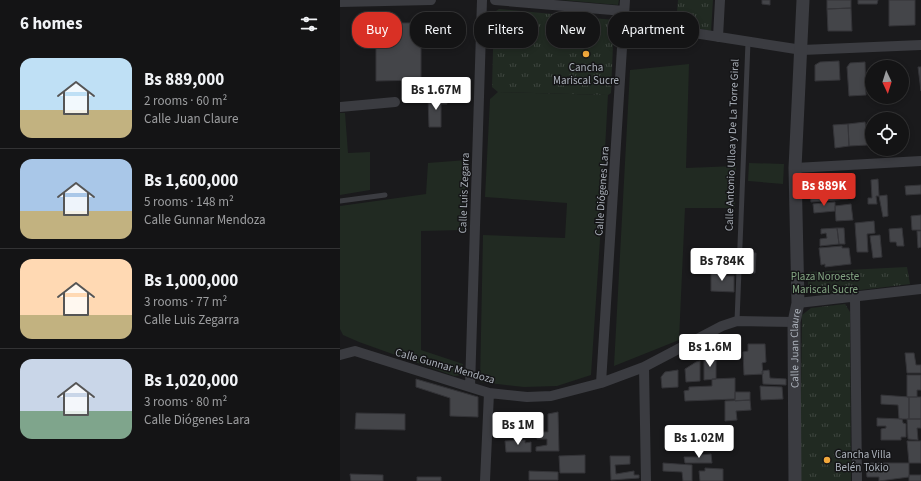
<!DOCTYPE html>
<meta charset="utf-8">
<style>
body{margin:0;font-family:"Source Sans 3",sans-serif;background:#212122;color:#f1f3f6;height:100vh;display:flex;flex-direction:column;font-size:15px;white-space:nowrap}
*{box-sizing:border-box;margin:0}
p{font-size:13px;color:#9d9ea0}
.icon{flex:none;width:22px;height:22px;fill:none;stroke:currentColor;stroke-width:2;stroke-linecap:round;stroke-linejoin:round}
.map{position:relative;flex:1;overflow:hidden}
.sheet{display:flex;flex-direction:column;background:#141415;width:340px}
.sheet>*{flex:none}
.guide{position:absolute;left:12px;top:12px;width:380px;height:36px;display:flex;gap:8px}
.needle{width:26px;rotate:176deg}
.fabs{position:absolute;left:525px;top:60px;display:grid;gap:8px}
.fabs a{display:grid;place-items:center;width:44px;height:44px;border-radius:50%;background:#141415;box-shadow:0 2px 6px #0003,0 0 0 1px #333334;font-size:20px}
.price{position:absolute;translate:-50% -34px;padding:0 9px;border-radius:4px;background:#fff;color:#222;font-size:13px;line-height:26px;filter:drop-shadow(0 1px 2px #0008)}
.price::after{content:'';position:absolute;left:50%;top:24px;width:12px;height:9px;margin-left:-6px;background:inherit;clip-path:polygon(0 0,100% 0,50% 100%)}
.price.selected{background:#d93025;color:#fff}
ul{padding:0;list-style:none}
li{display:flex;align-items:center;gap:12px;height:100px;padding:0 20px}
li+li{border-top:1px solid #333334}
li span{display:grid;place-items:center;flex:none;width:112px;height:80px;border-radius:12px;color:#555}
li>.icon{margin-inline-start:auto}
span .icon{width:48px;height:48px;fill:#fffc;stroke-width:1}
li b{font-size:17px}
h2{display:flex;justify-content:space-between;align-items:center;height:48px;padding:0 20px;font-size:17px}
.chip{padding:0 14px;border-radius:16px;background:#141415;box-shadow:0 2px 6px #0003,0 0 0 1px #333334;font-size:14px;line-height:36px}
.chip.selected{background:#d93025;color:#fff}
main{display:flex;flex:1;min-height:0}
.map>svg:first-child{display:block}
</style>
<main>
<section class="sheet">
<h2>6 homes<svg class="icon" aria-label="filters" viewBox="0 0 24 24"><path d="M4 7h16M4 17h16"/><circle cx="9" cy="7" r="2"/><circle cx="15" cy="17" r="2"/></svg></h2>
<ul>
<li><span style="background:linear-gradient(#bfe0f5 65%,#c2b280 0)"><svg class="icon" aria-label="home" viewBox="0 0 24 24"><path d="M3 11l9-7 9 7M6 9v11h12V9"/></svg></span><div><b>Bs 889,000</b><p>2 rooms · 60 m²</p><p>Calle Juan Claure</p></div></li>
<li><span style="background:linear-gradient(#a9c7e8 65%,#c2b280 0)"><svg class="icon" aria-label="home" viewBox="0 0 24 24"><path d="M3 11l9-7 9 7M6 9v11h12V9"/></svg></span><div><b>Bs 1,600,000</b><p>5 rooms · 148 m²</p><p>Calle Gunnar Mendoza</p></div></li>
<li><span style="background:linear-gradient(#ffd9b3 70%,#c2b280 0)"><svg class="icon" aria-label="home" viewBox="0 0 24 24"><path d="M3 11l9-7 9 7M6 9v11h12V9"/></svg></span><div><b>Bs 1,000,000</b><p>3 rooms · 77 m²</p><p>Calle Luis Zegarra</p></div></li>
<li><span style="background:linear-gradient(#c9d6e8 65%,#7fa58c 0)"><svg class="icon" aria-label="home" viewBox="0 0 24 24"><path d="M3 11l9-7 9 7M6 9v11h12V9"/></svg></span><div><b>Bs 1,020,000</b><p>3 rooms · 80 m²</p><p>Calle Diógenes Lara</p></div></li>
</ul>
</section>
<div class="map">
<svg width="581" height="481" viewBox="0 0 581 481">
<defs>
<pattern id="park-tufts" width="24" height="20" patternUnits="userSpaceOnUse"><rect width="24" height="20" fill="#212a22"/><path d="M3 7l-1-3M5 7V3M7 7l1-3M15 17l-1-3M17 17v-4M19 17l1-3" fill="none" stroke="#3f4640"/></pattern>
</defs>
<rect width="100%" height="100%" fill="#1a1a1c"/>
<path fill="#212a22" d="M222,0H279L278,5Z
M349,64L346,168L396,166L395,208H345L339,340L274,366L290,70Z
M158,92L268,95L260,240L251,375L217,386L184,387L140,382L143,235L225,238L227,203L145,197L150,99Z
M0,113H5L8,153L30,152V190L0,195Z
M127,160L123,230L81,231V350L123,364V375L114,376L19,342L3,335L0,329V206L86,194L88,163Z
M409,163L444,164L443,184L408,181Z"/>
<path fill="url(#park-tufts)" d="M338,0H373L371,31L336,24Z
M159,9L274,20L271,93L268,95L158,92L152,87L154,15L156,11Z
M567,267L570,284L479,295L468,287V272Z
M505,304L510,312L511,481H460L462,315L471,308Z"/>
<path fill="#444549" stroke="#343438" d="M422,0H430V5L422,4Z
M487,0H511V8L487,9Z
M518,0H538L537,4H518Z
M549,0H575V25L549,26Z
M511,8L512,31H488L487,9Z
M36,23H81V80L36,81Z
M499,61L500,80L475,81V65L480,62Z
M525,62L526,95L509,96L507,67L510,63Z
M578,67H581V91Z
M88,97H106L107,104H101V127H89Z
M525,122L528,145L509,146L508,124Z
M508,124L509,146L495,148L493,125Z
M538,179L539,196H536L537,204H528V198H532L531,180Z
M581,185V194L566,195L565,186Z
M507,188L508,199L471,202L470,193L486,192V189Z
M547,195L548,216L543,217L539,196Z
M495,202V211L474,213L473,204Z
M511,204L513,220L496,221L495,206Z
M581,215V230H572L571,216Z
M534,221L535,233L527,234L528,252H517L515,223Z
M497,228L499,244L480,246V239L487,238L486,233L481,234V229Z
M497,228H504L505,244H499Z
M562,228L564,246H557L556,242H550L549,229Z
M577,231H581V247L578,248Z
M540,235L542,257L533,258L530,236Z
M502,246V248H509L511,264L485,267V264L481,265L479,248Z
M408,253H416L415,273H407Z
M371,270H379V276H394V292L371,291Z
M408,344H425L426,362L422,363L423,374L404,375L403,352L408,351Z
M565,353H574L576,365H581V373H567Z
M364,357H376V379L364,380Z
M360,361V381L346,382L345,369L356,362Z
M338,370V387L322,388L321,377L325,372Z
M429,370L430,378L446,379V385L423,384L422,371Z
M567,375H581V390H577V397H567Z
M395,378V399L345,401L344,391L349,390V387L372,386V379Z
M76,379L138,397V417L110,416V398L76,387Z
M420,386L442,387L443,399L421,400Z
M395,392H410V400L395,401Z
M541,395L569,397V419H559L558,405L541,404Z
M569,397H581V419H569Z
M410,400L411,410L396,411L397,420L385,421V401Z
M218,412L219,451H196V447L207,445V439H197V432H208V414Z
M16,413L65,414V430L15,429Z
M179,413H191V415H199L200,432H164V422L179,421Z
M537,418L562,419L563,423L566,424V437H561V440H541V429L546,428V426H537Z
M567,419H581V428H577L578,440L568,439Z
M185,440V443L191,442V452H166L165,441Z
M567,441H581V463H569Z
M371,454L372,463H345L344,457H360L359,455Z
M245,455V473H220L219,456Z
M270,456H290V464L275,465L276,474L294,471V475H299V478L271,480Z
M323,463L352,465V481H343L342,472L323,471Z
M525,463H569V477L539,481V477H527Z
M365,468L383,469V481H360L359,471H365Z
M189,471L218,472V480H189Z
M10,474L43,475V481H11Z
M569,475H581V481H569Z
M77,477H101V481H77Z"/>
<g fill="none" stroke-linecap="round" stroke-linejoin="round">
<path stroke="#3b3c41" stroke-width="5" d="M0,201L45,195
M397,321L408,42"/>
<path stroke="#3b3c41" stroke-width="10" d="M155,0L284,11
M0,2L91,0
M284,22L462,50L581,45
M378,37L380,0
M0,107L55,102
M455,168L581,161
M515,297L517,481
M458,303L581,289
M0,355L15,351L149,393L187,397L211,396L261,383L304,367L382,326L397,321L454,322
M304,367L306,481
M261,383L285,0
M130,387L142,0
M145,481L149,393"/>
<path stroke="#3b3c41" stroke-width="13" id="s1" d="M455,481L454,322L458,303L455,168L463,0"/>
</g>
<g fill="#f2a83b" stroke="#151517" stroke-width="1.5">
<circle cx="246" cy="54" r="4"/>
<circle cx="487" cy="460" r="4"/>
</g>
<g text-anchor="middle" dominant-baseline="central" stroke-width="3" stroke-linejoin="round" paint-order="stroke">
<g font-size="11" fill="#acb2bb" stroke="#151517">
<text x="246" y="67">Cancha<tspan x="246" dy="13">Mariscal Sucre</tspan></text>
<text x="495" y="454" text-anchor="start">Cancha Villa<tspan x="495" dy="13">Belén Tokio</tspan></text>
</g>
<g font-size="11" fill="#acb2bb" stroke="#151517">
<text transform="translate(392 145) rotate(-88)">Calle Antonio Ulloa y De La Torre Giral</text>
<text transform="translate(262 191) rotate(-86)">Calle Diógenes Lara</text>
<text transform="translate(124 193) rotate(-88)">Calle Luis Zegarra</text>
<text stroke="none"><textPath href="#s1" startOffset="133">Calle Juan Claure</textPath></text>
<text transform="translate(105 366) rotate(16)">Calle Gunnar Mendoza</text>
</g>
<g font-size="11" fill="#84a683" stroke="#151517">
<text x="485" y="276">Plaza Noroeste<tspan x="485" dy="13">Mariscal Sucre</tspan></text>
</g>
</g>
</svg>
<div class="fabs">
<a><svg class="needle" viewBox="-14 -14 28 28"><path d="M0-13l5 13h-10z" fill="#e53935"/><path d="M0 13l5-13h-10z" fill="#9d9ea0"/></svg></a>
<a><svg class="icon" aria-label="locate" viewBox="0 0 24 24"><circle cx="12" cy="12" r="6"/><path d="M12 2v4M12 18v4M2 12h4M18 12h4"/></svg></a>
</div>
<b class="price" style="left:96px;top:111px">Bs 1.67M</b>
<b class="price selected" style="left:484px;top:207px">Bs 889K</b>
<b class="price" style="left:382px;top:282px">Bs 784K</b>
<b class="price" style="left:370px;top:368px">Bs 1.6M</b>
<b class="price" style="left:178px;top:446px">Bs 1M</b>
<b class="price" style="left:359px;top:459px">Bs 1.02M</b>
<div class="guide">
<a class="chip selected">Buy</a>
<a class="chip">Rent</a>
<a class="chip">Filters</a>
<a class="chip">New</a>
<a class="chip">Apartment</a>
</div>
</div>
</main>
